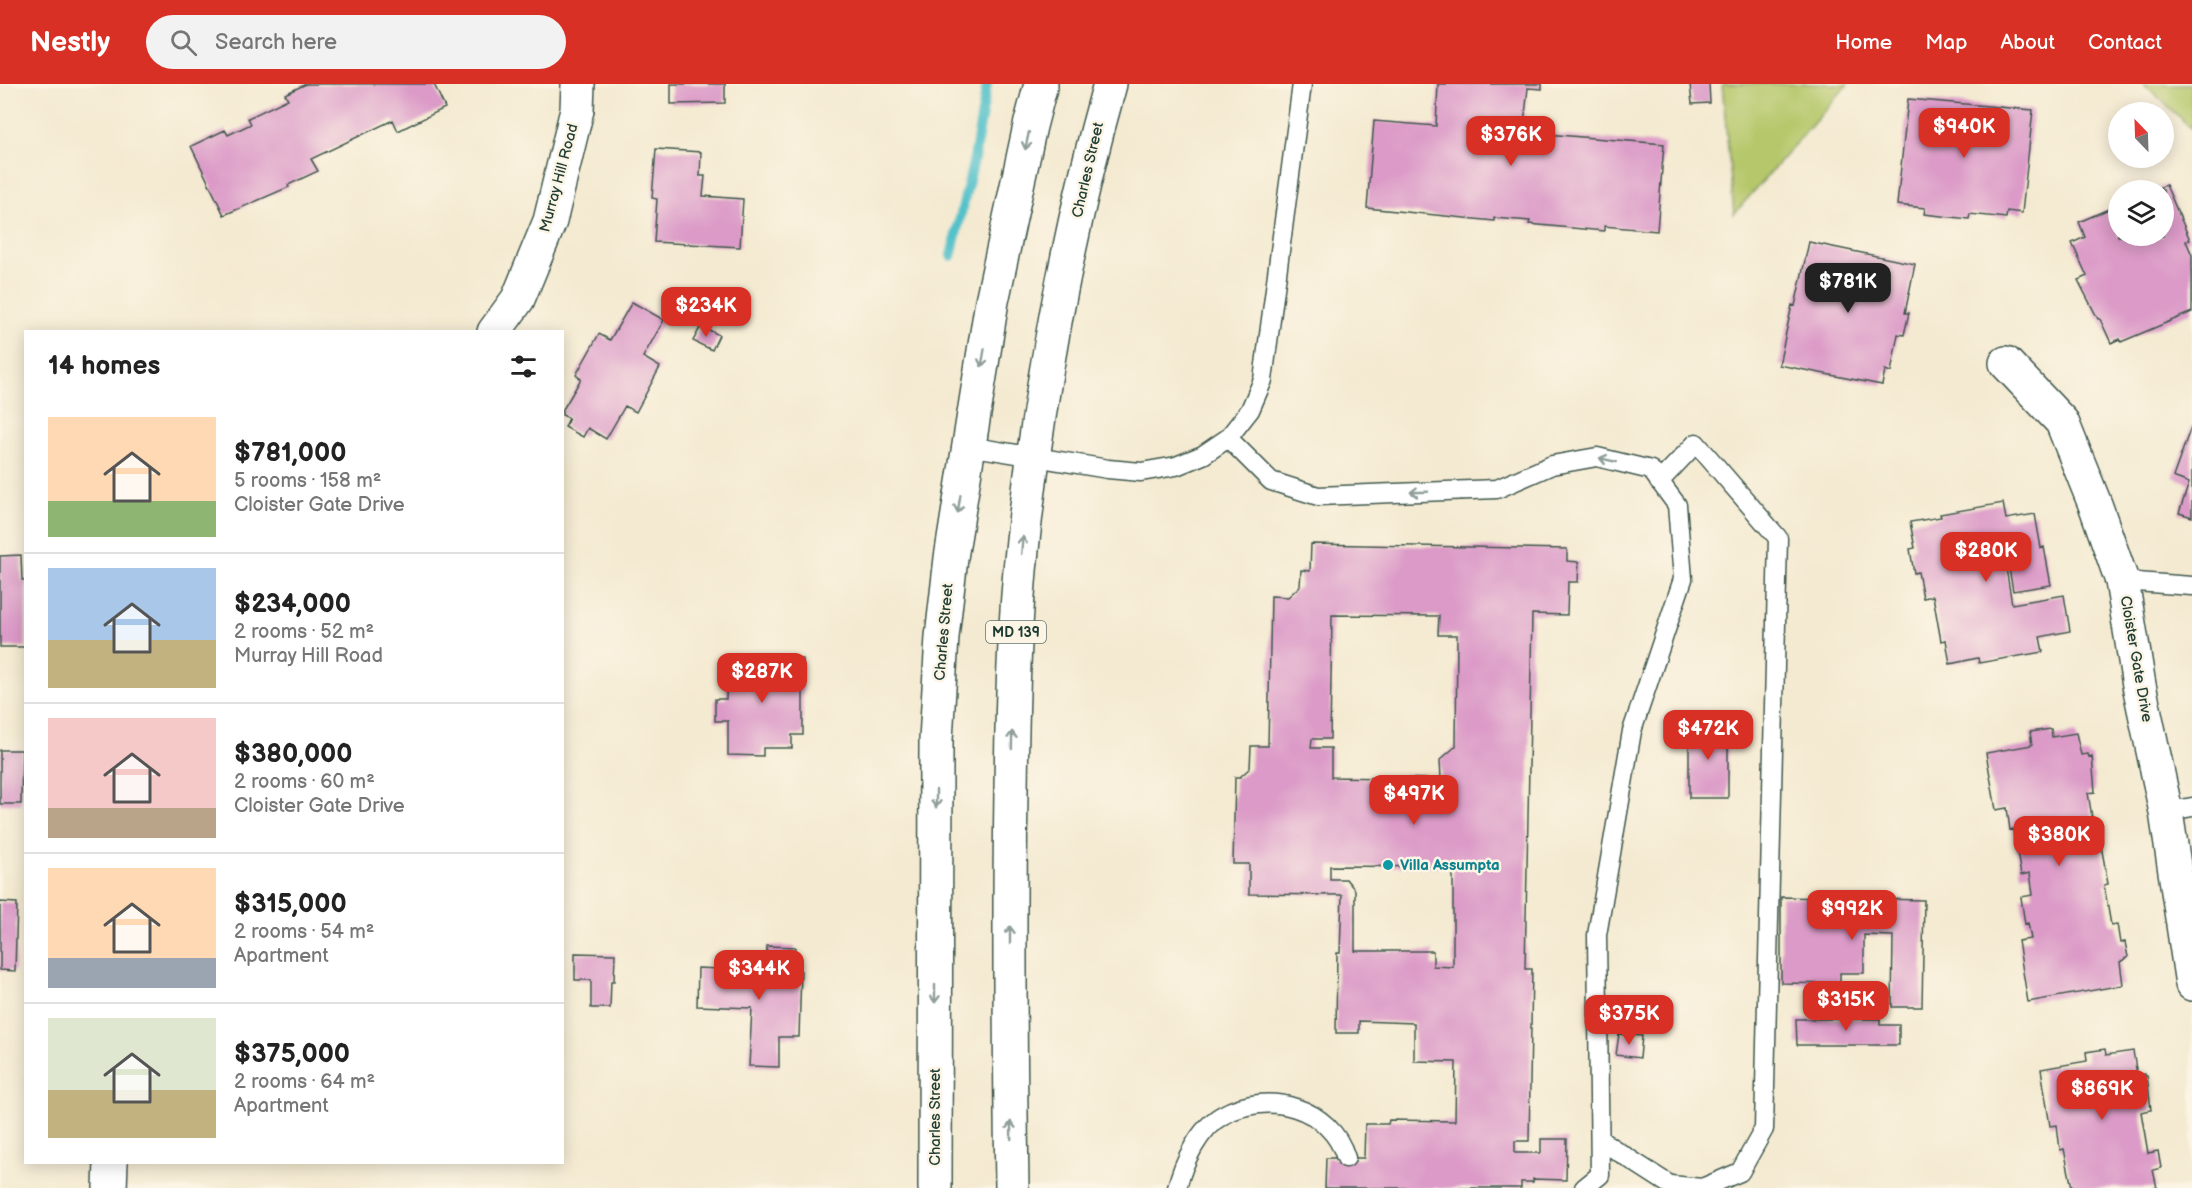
<!DOCTYPE html>
<meta charset="utf-8">
<style>
body{margin:0;font-family:"Balsamiq Sans",sans-serif;background:#f2f2f2;color:#222;height:100vh;display:flex;flex-direction:column;font-size:22px;white-space:nowrap}
*{box-sizing:border-box;margin:0}
p{font-size:20px;color:#767676}
.icon{flex:none;width:33px;height:33px;fill:none;stroke:currentColor;stroke-width:2;stroke-linecap:round;stroke-linejoin:round}
.map{position:relative;flex:1;overflow:hidden}
.details{position:absolute;left:24px;top:246px;width:540px;height:834px;display:flex;flex-direction:column;background:#fff;border-radius:0px;box-shadow:0 3px 15px #0003}
.details>*{flex:none}
.needle{width:39px;rotate:337deg}
.controls{position:absolute;left:2108px;top:18px;display:grid;gap:12px}
.controls a{display:grid;place-items:center;width:66px;height:66px;border-radius:50%;background:#fff;box-shadow:0 3px 15px #0003;font-size:30px}
.price{position:absolute;translate:-50% -51px;padding:0 14px;border-radius:12px;background:#d93025;color:#fff;font-size:20px;line-height:39px;filter:drop-shadow(0 2px 3px #0008)}
.price::after{content:'';position:absolute;left:50%;top:36px;width:18px;height:14px;margin-left:-9px;background:inherit;clip-path:polygon(0 0,100% 0,50% 100%)}
.price.active{background:#222;color:#fff}
ul{padding:0;list-style:none}
li{display:flex;align-items:center;gap:18px;height:150px;padding:0 24px}
li+li{border-top:2px solid #e0e0e0}
li span{display:grid;place-items:center;flex:none;width:168px;height:120px;border-radius:0px;color:#555}
li>.icon{margin-inline-start:auto}
span .icon{width:72px;height:72px;fill:#fffc;stroke-width:1}
li b{font-size:26px}
h2{display:flex;justify-content:space-between;align-items:center;height:72px;padding:0 24px;font-size:26px}
header{display:flex;align-items:center;gap:36px;box-sizing:border-box;height:84px;padding:0 30px;background:#d93025;color:#fff}
header strong{font-size:28px}
nav{display:flex;gap:33px;margin-inline-start:auto;font-size:21px}
.search{width:420px;height:54px;background:#f2f2f2;display:flex;align-items:center;gap:15px;box-sizing:border-box;padding:0 21px;border-radius:33px;color:#767676;font-size:22px}
.map>svg:first-child{display:block}
</style>
<header>
<strong>Nestly</strong>
<div class="search"><svg class="icon" aria-label="search" viewBox="0 0 24 24"><circle cx="10" cy="10" r="6"/><path d="M15 15l6 6"/></svg>Search here</div>
<nav><a>Home</a><a>Map</a><a>About</a><a>Contact</a></nav>
</header>
<div class="map">
<svg width="2192" height="1104" viewBox="0 0 2192 1104">
<rect width="100%" height="100%" fill="#fcf5e5"/>
<filter id="ink" filterUnits="userSpaceOnUse"><feTurbulence type="fractalNoise" baseFrequency=".0167" numOctaves="2"/><feDisplacementMap in="SourceGraphic" scale="12" xChannelSelector="R" yChannelSelector="G"/><feConvolveMatrix kernelMatrix="1 2 1 2 8 2 1 2 1" color-interpolation-filters="sRGB"/></filter>
<filter id="wash" filterUnits="userSpaceOnUse"><feTurbulence type="fractalNoise" baseFrequency=".008" numOctaves="4" result="noise"/><feDisplacementMap in="SourceGraphic" scale="24" xChannelSelector="R" yChannelSelector="G"/><feGaussianBlur stdDeviation="1.35" result="paint"/><feColorMatrix in="noise" values="0 0 0 0 0 0 0 0 0 0 0 0 0 0 0 0 0 1.4 0 .05"/><feComposite in="paint" operator="in"/></filter>
<g filter="url(#wash)">
<rect width="100%" height="100%" fill="#f4ead1"/>
<path fill="#b5c76b" stroke="#6a8250" stroke-width="1.5" d="M1722,0H1848L1734,130Z
M2144,0H2192V45Z"/>
<g fill="none" stroke-linecap="round" stroke-linejoin="round">
<path stroke="#53c1ca" stroke-width="10" d="M951,172L974,75L987,0"/>
</g>
<g id="blocks">
<path fill="#db9ac7" fill-rule="evenodd" d="M306,0H434L445,24L398,47L393,36L311,75L318,87L288,101L289,103L224,131L191,62L225,46L228,51L251,40L248,34L288,15L285,10Z
M671,0H725V19L671,20Z
M1438,0H1542V5L1528,4L1523,48L1664,60L1657,147L1604,142V147L1529,140L1530,137L1494,134V137L1367,124L1374,37L1436,42Z
M1690,0H1709L1710,19L1692,20Z
M1908,15L2033,26L2022,129L2007,127L2006,134L1970,130L1969,135L1924,130L1925,124L1897,121Z
M656,65L701,68L700,92H705L703,112L743,115L740,163L654,158L657,115L652,114Z
M2166,101L2190,156L2186,157L2192,171V228L2121,258L2120,255L2111,259L2100,235H2098L2078,196L2087,192L2072,159L2085,153L2079,138L2118,121V152H2163V106H2153Z
M1809,158L1915,180L1905,229H1909L1904,251L1898,250L1891,288L1885,286L1882,301L1779,281L1792,221L1795,222Z
M632,218L664,236L643,273L660,283L636,328L625,322L606,355L588,344L583,353L565,343L569,334L562,331V327L581,295L576,291L599,250L610,256Z
M701,242L719,251L712,266L693,257Z
M2192,340V433L2179,429L2189,399L2173,393Z
M2003,419L2006,435L2035,430L2041,464L2044,463L2051,501L2013,507L2009,484H2006L2012,520L2064,511L2070,547L2040,553L2043,568L1979,579L1978,574L1950,580L1946,556L1941,557L1933,512L1923,514L1918,488L1914,489L1910,465L1915,464L1910,438L1941,433L1940,430Z
M1311,460L1567,465V477L1579,478L1578,498H1568L1567,531L1532,530L1525,885H1532L1529,1057H1515V1069H1541V1055H1567L1566,1096L1533,1095V1098H1521V1104H1325L1326,1074H1364L1365,1040H1388L1389,1036L1455,1037L1456,978L1414,977V939L1359,937V949H1336L1337,869H1340L1342,811L1249,810V780H1233L1235,693H1240L1250,684L1251,662H1268L1271,512L1288,513L1300,502L1301,486L1310,487ZM1332,531L1439,532L1438,551H1457L1456,662L1440,676L1441,695L1331,693V664H1311L1312,655H1330ZM1330,782L1453,783V883L1433,882V867H1355V806L1346,795H1330Z
M21,471L22,496H26V563H0V472Z
M727,574L803,575V651H792V664H763V672L728,671V637H715V615H726Z
M1689,639L1728,640V714H1689Z
M2051,645L2052,653L2076,649L2081,671L2088,670L2089,673L2092,672L2095,708L2088,709L2095,751L2099,750L2108,800L2104,801L2111,841L2117,840L2120,859L2125,858L2128,873L2120,878L2123,901L2028,918L2018,857L2031,855L2028,839L2025,840L2021,813L2033,811L2030,789L2021,791L2013,745L2010,746L2007,724L1996,726L1986,669L2032,661L2030,648Z
M0,666H22L21,720H0Z
M1781,813L1924,816L1922,923H1892L1893,852L1864,851V889H1840V900L1781,899Z
M0,818L17,819L15,887L0,886Z
M767,862L795,863L794,887H801L799,953H779V983L749,982L752,924L697,922L698,884L766,887Z
M575,869L615,870L614,897H611L610,924H591V896H575Z
M1796,935H1880V941H1899V961H1797Z
M1619,950L1642,952L1640,974L1616,971Z
M2105,965L2106,971L2133,967L2137,991L2145,990V992H2147L2151,1026L2141,1028L2148,1069L2158,1067L2161,1084L2153,1086L2157,1104H2072L2064,1065L2060,1066L2057,1041L2050,1042L2041,985L2087,977L2086,968Z"/>
</g>
</g>
<g filter="url(#ink)">
<use href="#blocks" fill-opacity="0" stroke="#3f574c" stroke-width="1.5"/>
<g fill="none" stroke-linecap="round" stroke-linejoin="round">
<defs>
<path id="service" d="M1228,354L1271,397L1318,412L1497,405L1552,381L1597,373L1651,386L1677,421L1683,495L1632,647L1597,851L1600,1091L1584,1104
M968,362L1108,385L1141,388L1176,382L1203,371L1228,354L1250,326L1263,296L1302,0
M1659,398L1696,359L1778,454L1764,1045L1740,1088L1702,1104
M2122,497L2192,502
M2166,728L2192,723
M1600,1056L1670,1101L1702,1104
M1177,1104C1183,1079 1199,1044 1223,1031C1268,1006 1331,1023 1346,1074"/>
<path id="minor" d="M494,248L518,215L550,137L577,26L578,0
M2006,279L2062,338L2096,423L2122,497L2139,601L2166,728L2192,900
M110,1104L111,1078"/>
<path id="primary" d="M935,1104L936,656L942,553L951,474L992,217L1030,42L1041,0
M1012,1104C1010,972 1009,839 1011,707C1012,623 1014,539 1023,456C1040,302 1068,149 1110,0"/>
</defs>
<use href="#service" stroke="#3f574c" stroke-width="21"/>
<use href="#minor" stroke="#3f574c" stroke-width="36"/>
<use href="#primary" stroke="#3f574c" stroke-width="36"/>
<use href="#service" stroke="#fff" stroke-width="18"/>
<use href="#minor" stroke="#fff" stroke-width="33"/>
<use href="#primary" stroke="#fff" stroke-width="33"/>
</g>
<defs><path id="oneway-shaft" d="M-6 0H5M1.5-3L5.5 0L1.5 3" fill="none" stroke-width="1.6" stroke-linecap="round" stroke-linejoin="round" transform="scale(1.5)"/></defs>
<g stroke="#8f9e9a">
<use href="#oneway-shaft" transform="translate(1027 57) rotate(102)"/>
<use href="#oneway-shaft" transform="translate(983 274) rotate(100)"/>
<use href="#oneway-shaft" transform="translate(1608 376) rotate(-167)"/>
<use href="#oneway-shaft" transform="translate(1419 408) rotate(178)"/>
<use href="#oneway-shaft" transform="translate(959 420) rotate(99)"/>
<use href="#oneway-shaft" transform="translate(1022 461) rotate(-85)"/>
<use href="#oneway-shaft" transform="translate(1012 656) rotate(-89)"/>
<use href="#oneway-shaft" transform="translate(936 715) rotate(90)"/>
<use href="#oneway-shaft" transform="translate(1010 851) rotate(-90)"/>
<use href="#oneway-shaft" transform="translate(935 910) rotate(90)"/>
<use href="#oneway-shaft" transform="translate(1011 1046) rotate(-91)"/>
</g>
</g>
<circle fill="#0f9aa8" stroke="#fcf5e5" stroke-width="2" cx="1388" cy="781" r="6"/>
<g text-anchor="middle" dominant-baseline="central" stroke-width="5" stroke-linejoin="round" paint-order="stroke">
<rect fill="#fcf5e5" stroke="#617469" stroke-width="1.5" x="986" y="537" width="60" height="22" rx="4.5"/>
<g font-size="14" font-weight="bold" fill="#1f3d34">
<text x="1016" y="548">MD 139</text>
</g>
<g font-size="15" fill="#1f3d34" stroke="#fcf5e5">
<text transform="translate(1088 86) rotate(-77)">Charles Street</text>
<text transform="translate(559 94) rotate(-75)">Murray Hill Road</text>
<text transform="translate(944 548) rotate(-85)">Charles Street</text>
<text transform="translate(2136 575) rotate(80)">Cloister Gate Drive</text>
<text transform="translate(935 1033) rotate(-90)">Charles Street</text>
</g>
<g font-size="15" font-weight="bold" fill="#0d838f" stroke="#fcf5e5" text-anchor="start">
<text x="1400" y="781">Villa Assumpta</text>
</g>
</g>
</svg>
<div class="controls">
<a><svg class="needle" viewBox="-14 -14 28 28"><path d="M0-13l5 13h-10z" fill="#e53935"/><path d="M0 13l5-13h-10z" fill="#767676"/></svg></a>
<a><svg class="icon" aria-label="layers" viewBox="0 0 24 24"><path d="M12 4l9 5-9 5-9-5zM3 14l9 5 9-5"/></svg></a>
</div>
<b class="price" style="left:1964px;top:75px">$940K</b>
<b class="price" style="left:1511px;top:83px">$376K</b>
<b class="price active" style="left:1848px;top:230px">$781K</b>
<b class="price" style="left:706px;top:254px">$234K</b>
<b class="price" style="left:1986px;top:499px">$280K</b>
<b class="price" style="left:762px;top:620px">$287K</b>
<b class="price" style="left:1708px;top:677px">$472K</b>
<b class="price" style="left:1414px;top:742px">$497K</b>
<b class="price" style="left:2059px;top:783px">$380K</b>
<b class="price" style="left:1852px;top:857px">$992K</b>
<b class="price" style="left:759px;top:917px">$344K</b>
<b class="price" style="left:1846px;top:948px">$315K</b>
<b class="price" style="left:1629px;top:962px">$375K</b>
<b class="price" style="left:2102px;top:1037px">$869K</b>
<section class="details">
<h2>14 homes<svg class="icon" aria-label="filters" viewBox="0 0 24 24"><path d="M4 7h16M4 17h16"/><circle cx="9" cy="7" r="2"/><circle cx="15" cy="17" r="2"/></svg></h2>
<ul>
<li><span style="background:linear-gradient(#ffd9b3 70%,#8fb573 0)"><svg class="icon" aria-label="home" viewBox="0 0 24 24"><path d="M3 11l9-7 9 7M6 9v11h12V9"/></svg></span><div><b>$781,000</b><p>5 rooms · 158 m²</p><p>Cloister Gate Drive</p></div></li>
<li><span style="background:linear-gradient(#a9c7e8 60%,#c2b280 0)"><svg class="icon" aria-label="home" viewBox="0 0 24 24"><path d="M3 11l9-7 9 7M6 9v11h12V9"/></svg></span><div><b>$234,000</b><p>2 rooms · 52 m²</p><p>Murray Hill Road</p></div></li>
<li><span style="background:linear-gradient(#f6c9c9 75%,#b9a48a 0)"><svg class="icon" aria-label="home" viewBox="0 0 24 24"><path d="M3 11l9-7 9 7M6 9v11h12V9"/></svg></span><div><b>$380,000</b><p>2 rooms · 60 m²</p><p>Cloister Gate Drive</p></div></li>
<li><span style="background:linear-gradient(#ffd9b3 75%,#9aa5b1 0)"><svg class="icon" aria-label="home" viewBox="0 0 24 24"><path d="M3 11l9-7 9 7M6 9v11h12V9"/></svg></span><div><b>$315,000</b><p>2 rooms · 54 m²</p><p>Apartment</p></div></li>
<li><span style="background:linear-gradient(#dfe7d0 60%,#c2b280 0)"><svg class="icon" aria-label="home" viewBox="0 0 24 24"><path d="M3 11l9-7 9 7M6 9v11h12V9"/></svg></span><div><b>$375,000</b><p>2 rooms · 64 m²</p><p>Apartment</p></div></li>
</ul>
</section>
</div>
